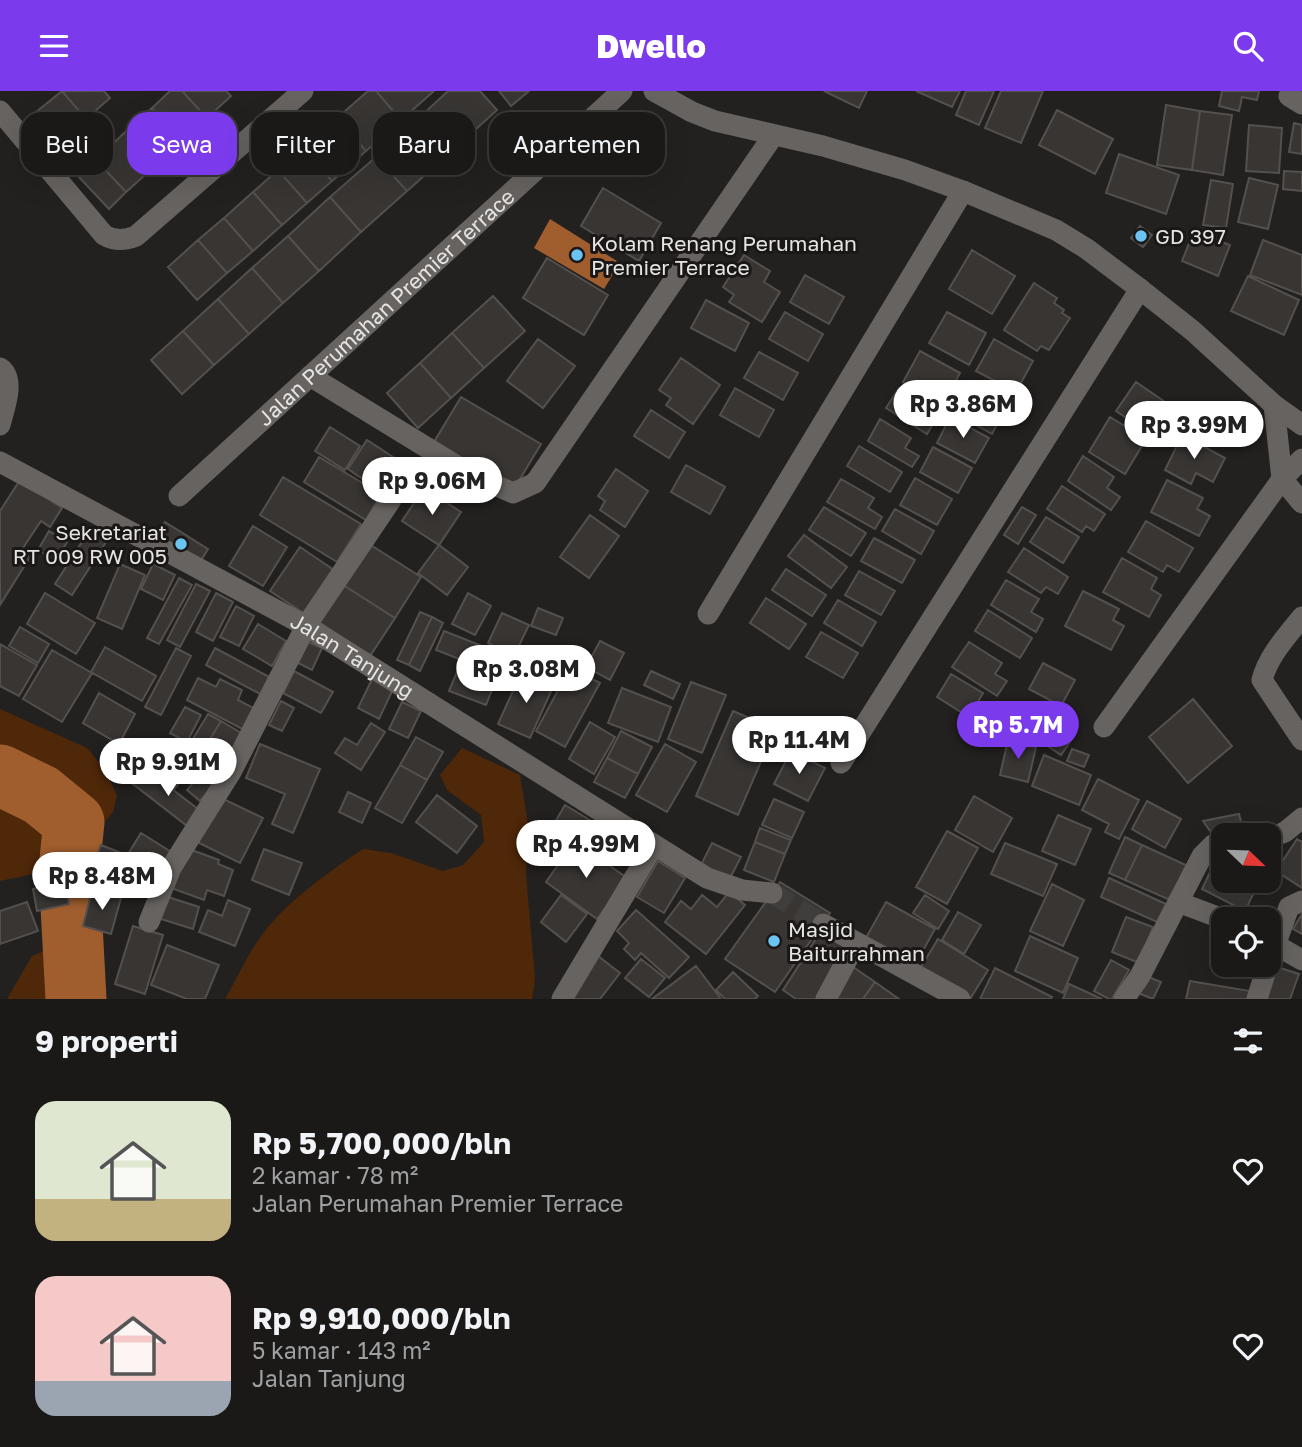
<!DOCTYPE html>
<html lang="id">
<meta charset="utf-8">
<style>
body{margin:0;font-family:"Golos Text",sans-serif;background:#272624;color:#f1f3f6;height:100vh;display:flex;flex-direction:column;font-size:26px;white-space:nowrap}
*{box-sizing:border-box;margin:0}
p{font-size:23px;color:#9fa0a1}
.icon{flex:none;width:38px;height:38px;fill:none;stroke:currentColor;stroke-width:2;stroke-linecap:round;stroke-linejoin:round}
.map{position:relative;height:908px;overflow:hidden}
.details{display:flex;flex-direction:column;background:#1a1917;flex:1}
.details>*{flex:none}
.hud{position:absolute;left:21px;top:21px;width:700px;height:63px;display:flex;gap:14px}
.needle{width:46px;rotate:113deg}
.fabs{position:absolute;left:1211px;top:732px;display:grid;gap:14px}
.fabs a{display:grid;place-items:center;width:70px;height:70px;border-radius:14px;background:#1a1917;box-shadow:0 7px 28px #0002,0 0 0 2px #383836;font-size:35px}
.price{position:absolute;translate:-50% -60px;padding:0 16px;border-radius:24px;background:#fff;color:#222;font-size:23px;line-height:46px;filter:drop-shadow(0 2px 4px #0008)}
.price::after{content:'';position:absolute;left:50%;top:42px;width:21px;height:16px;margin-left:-10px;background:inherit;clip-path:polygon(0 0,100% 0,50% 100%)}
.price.on{background:#7c3aed;color:#fff}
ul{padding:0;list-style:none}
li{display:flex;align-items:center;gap:21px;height:175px;padding:0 35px}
li span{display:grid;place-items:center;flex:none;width:196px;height:140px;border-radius:21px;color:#555}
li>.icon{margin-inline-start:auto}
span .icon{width:84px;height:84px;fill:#fffc;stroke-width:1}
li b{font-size:30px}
h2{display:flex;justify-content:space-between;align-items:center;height:84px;padding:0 35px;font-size:30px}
.pill{padding:0 24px;border-radius:21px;background:#1a1917;box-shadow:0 7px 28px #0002,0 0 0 2px #383836;font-size:24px;line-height:63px}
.pill.on{background:#7c3aed;color:#fff}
header{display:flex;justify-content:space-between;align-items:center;height:91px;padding:0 35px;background:#7c3aed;color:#fff;font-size:32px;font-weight:800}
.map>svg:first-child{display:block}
</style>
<header><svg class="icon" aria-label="menu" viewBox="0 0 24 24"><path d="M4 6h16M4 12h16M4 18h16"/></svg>Dwello<svg class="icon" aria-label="search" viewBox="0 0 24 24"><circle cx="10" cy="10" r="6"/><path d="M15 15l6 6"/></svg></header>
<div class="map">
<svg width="1302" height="908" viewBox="0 0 1302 908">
<rect width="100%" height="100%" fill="#23211f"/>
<path fill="#4f2709" d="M0,618L87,657L106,680L117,705L113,721L98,738L87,736L82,723L55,689L0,669Z
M462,657L520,684L528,733L526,783L535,888L532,908H225C236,889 245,869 257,851C282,813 326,783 363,758L391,762L443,780L463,774L484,751L481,724L447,699L440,684Z
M0,702L15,710L55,751L57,778L0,790Z
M57,854L63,908H7L32,865Z"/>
<path fill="#a05d2e" d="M550,128L620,172L604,198L534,157Z"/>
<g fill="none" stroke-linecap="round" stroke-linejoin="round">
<path stroke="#a05d2e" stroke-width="61" d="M0,684L41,704L74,731L69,778L76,908"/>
</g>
<path fill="#383533" stroke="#53504e" stroke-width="2" d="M62,0L86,28L60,51L35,22Z
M62,0H104L110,7L86,28Z
M170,0H182L207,27L182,50L152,17Z
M182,0H226L231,5L207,27Z
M368,0H376L401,29L366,60L337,27Z
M376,0H434L401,29Z
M448,0H480L497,19L452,60L421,25Z
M499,0H529L511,15Z
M824,0H867L859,17Z
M916,0H960L952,16Z
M966,0H994L979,34L956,24Z
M1001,0H1043L1021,52L985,37Z
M1222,0H1259L1257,9L1242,6L1239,20L1219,15Z
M1166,14L1200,20L1192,79L1157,74Z
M152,17L182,50L155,75L124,42Z
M1057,19L1113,48L1095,83L1039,54Z
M1200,20L1232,24L1223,84L1192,79Z
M421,25L452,60L407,100L376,66Z
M337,27L366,60L332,90L303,57Z
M1294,32L1302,34V63L1289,61Z
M1249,34L1282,37L1279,82L1246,80Z
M124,42L155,75L126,101L96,69Z
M303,57L332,90L307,112L278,79Z
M1119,63L1179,84L1166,123L1106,102Z
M376,66L407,100L361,141L330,106Z
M96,69L126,101L109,118L78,85Z
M278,79L307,112L282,134L253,101Z
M1284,80L1302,81V100L1283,98Z
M1249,87L1278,94L1268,138L1238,131Z
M1211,89L1233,93L1226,137L1203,134Z
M603,97L661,132L639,170L581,135Z
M253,101L282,134L253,160L224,127Z
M330,106L361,141L319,180L288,145Z
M224,127L253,160L227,182L198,149Z
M1140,135L1152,144L1143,156L1131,147Z
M1194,140L1230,154L1218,185L1182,170Z
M288,145L319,180L283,212L252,177Z
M198,149L227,182L197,209L168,176Z
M1263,149L1302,164V204L1250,184Z
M972,159L1015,185L992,223L949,198Z
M744,164L770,180L764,191L780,201L762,231L729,211L734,204L723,196Z
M547,167L608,204L584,244L523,207Z
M252,177L283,212L249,243L218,208Z
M805,184L844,206L829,233L790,211Z
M1248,185L1299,209L1284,244L1231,220Z
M1034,192L1057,207L1054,212L1064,219L1062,222L1070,227L1049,259L1041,255L1037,260L1004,239Z
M493,205L525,240L484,277L452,242Z
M218,208L249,243L214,274L183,240Z
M706,209L749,232L735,260L691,237Z
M785,221L823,243L808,270L769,248Z
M947,221L986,242L969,274L929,252Z
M183,240L214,274L182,303L151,269Z
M452,242L484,277L451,307L420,272Z
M538,248L575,275L543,317L507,290Z
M994,248L1033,270L1016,301L976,280Z
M920,260L960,282L943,313L903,291Z
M759,261L798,282L783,309L744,287Z
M681,267L720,294L693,333L666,314L671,307L659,299Z
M420,272L451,307L418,337L387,302Z
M970,290L1009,311L992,343L953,321Z
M1136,291L1171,315L1152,344L1116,320Z
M735,297L774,319L759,346L720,324Z
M899,297L939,323L927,343L886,317Z
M461,306L541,353L514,398L434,351Z
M651,319L685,341L669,367L634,345Z
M950,326L989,347L975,372L937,352Z
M1110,326L1146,348L1125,383L1089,361Z
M880,328L911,347L905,357L919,365L912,376L868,350Z
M330,336L360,355L345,379L315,360Z
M1182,344L1225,367L1213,391L1196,382L1191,393L1165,379Z
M367,349L393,366L373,395L348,378Z
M859,355L902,381L890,401L847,375Z
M933,356L972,377L958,402L920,381Z
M1083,365L1114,386L1107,397L1120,406L1111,419L1068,390Z
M319,366L381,403L366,429L304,391Z
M686,374L725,396L710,423L671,401Z
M616,378L648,400L625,436L600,419L605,410L598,405Z
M283,386L361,433L337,471L260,424Z
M915,387L952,408L937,434L900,414Z
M841,388L874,407L868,417L882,426L875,438L827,411Z
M20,389L62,417L50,436L41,430L21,460L30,466L0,514V420Z
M1167,389L1203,407L1197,418L1210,425L1199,445L1151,421Z
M1062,395L1105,423L1094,440L1086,435L1082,441L1047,418Z
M424,397L461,421L439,454L402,430Z
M824,416L866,442L851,465L809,439Z
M1022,416L1036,424L1018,453L1004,444Z
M895,418L934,440L921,463L882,440Z
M590,424L619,445L589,487L560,466Z
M1046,426L1079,446L1063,472L1030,451Z
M1146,430L1193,457L1179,481L1167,474L1163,481L1128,461Z
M165,431L208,458L197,476L154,449Z
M253,435L287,456L263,495L229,475Z
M49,440L67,451L56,470L38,459Z
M89,440L106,451L72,504L55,493Z
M804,444L847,476L831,497L788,465Z
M874,447L915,469L902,492L861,470Z
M366,451L421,486L395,527L340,492Z
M439,454L468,476L447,504L418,482Z
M300,456L334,479L305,523L270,500Z
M1024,457L1068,486L1058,503L1046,496L1041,502L1008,481Z
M1122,467L1157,487L1151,498L1161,504L1149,526L1103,501Z
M120,473L145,484L122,538L97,527Z
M153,473L175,484L163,509L141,498Z
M786,478L826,504L812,525L772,499Z
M859,480L895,500L881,524L845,504Z
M179,487L192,494L159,553L147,547Z
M1006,489L1039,508L1031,521L1043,528L1036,541L991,514Z
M340,492L395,527L370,565L317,530Z
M196,493L210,500L180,556L167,549Z
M1083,500L1119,518L1113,529L1124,535L1111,559L1065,535Z
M45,502L95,532L76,563L27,533Z
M216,502L233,511L213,550L196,541Z
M468,502L491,515L475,544L452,533Z
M766,507L806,533L789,558L750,532Z
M838,509L876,531L862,555L824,532Z
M236,515L254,525L239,555L220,546Z
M538,517L563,527L556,544L531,535Z
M988,519L1032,547L1020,567L975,540Z
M420,521L432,526L409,574L397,569Z
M502,522L529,534L514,565L488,552Z
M432,526L443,532L420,580L409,574Z
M258,533L286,550L272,575L243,558Z
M20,536L49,553L38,572L9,555Z
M444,540L515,568L507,588L498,584L486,614L449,600L462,569L436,559Z
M821,541L858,562L843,587L806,566Z
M600,550L624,562L610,589L586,576Z
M308,551L322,557L312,579L298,572Z
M969,551L1002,572L995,583L1007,590L997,605L952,576Z
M0,553L37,574L19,605L0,595Z
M105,556L156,585L142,610L91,581Z
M176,557L191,565L161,624L145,616Z
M215,557L271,587L262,604L206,574Z
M52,559L92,582L62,631L23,608Z
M1043,572L1075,589L1061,615L1029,598Z
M570,577L600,592L565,656L536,640Z
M294,580L333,601L321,622L283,602Z
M522,580L554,594L530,647L498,633Z
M651,580L680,593L673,608L644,594Z
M951,583L983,602L969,626L937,606Z
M374,584L395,594L379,628L358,617Z
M198,587L216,596L220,588L242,599L238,609L259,620L248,641L187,609Z
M691,591L726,604L702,662L668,648Z
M622,597L671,616L658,651L608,632Z
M99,602L135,623L119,653L83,632Z
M1193,608L1232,655L1188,692L1149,646Z
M281,610L294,617L282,640L269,634Z
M402,611L421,620L408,647L389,638Z
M185,616L201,624L187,651L170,642Z
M733,620L775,638L738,724L696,705Z
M208,623L221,630L201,663L188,656Z
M221,630L248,646L228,679L201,663Z
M590,631L615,646L594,683L569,668Z
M371,632L385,641L361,679L335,662L345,647L357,654Z
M621,640L652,656L638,683L607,667Z
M1060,640L1072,648L1061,664L1049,656Z
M416,646L443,661L427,689L400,674Z
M1008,649L1036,656L1028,691L1000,684Z
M127,650L153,656L149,672L123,666Z
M260,653L320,678L293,742L272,733L285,703L246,687Z
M665,653L696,671L667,721L636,704Z
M1072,658L1089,664L1084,676L1067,670Z
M791,660L825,677L808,710L774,693Z
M163,661L188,682L174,698L149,677Z
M1044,664L1091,684L1079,714L1032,695Z
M607,667L638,683L625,707L594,691Z
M209,672L223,683L200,710L187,699Z
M400,674L427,689L402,732L375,717Z
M145,677L203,722L191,738L133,693Z
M1098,688L1139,709L1119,748L1105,741L1109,733L1082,719Z
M348,701L371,712L362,732L339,721Z
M437,704L477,735L457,762L416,731Z
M974,705L1012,727L993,761L955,739Z
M219,706L263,727L240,772L197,751Z
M774,708L804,721L792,747L762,734Z
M1147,710L1181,728L1165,757L1132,738Z
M565,714L631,754L619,773L554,733Z
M1239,723L1242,734L1215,747L1203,730Z
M1058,724L1091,738L1075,774L1042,760Z
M760,737L791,749L785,763L755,751Z
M947,740L978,757L947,813L916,796Z
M141,742L173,762L155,793L122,773Z
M1125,746L1142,754L1125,789L1109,782Z
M1297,748L1302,751V797L1276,780Z
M575,750L627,787L597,828L546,791Z
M755,751L785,763L774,791L744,779Z
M712,752L741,766L728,791L700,776Z
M1005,752L1057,773L1043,805L991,783Z
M101,754L124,763L110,799L88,791Z
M1142,754L1188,775L1172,810L1125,789Z
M1222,756L1223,789H1260L1245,820L1202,798Z
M186,757L219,769L218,773L233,779L224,805L207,799L204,809L171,797Z
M264,758L302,772L289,804L252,789Z
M658,770L685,787L664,822L637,806Z
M1109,787L1166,813L1157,831L1101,806Z
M64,791L69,813L37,820L33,798Z
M780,791L830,822L775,901L725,868Z
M1052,793L1084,809L1063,855L1030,840Z
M92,799L121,807L111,843L83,835Z
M729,801L745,814L706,863L665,831L681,810L691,818L702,804L717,816Z
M561,804L587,823L566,851L541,831Z
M925,804L949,820L938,838L913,822Z
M165,805L199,816L193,838L158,827Z
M228,809L250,818L235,855L199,841L208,819L222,825Z
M27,811L38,840L0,853V820Z
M886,811L935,838L912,879L863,852Z
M636,819L689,866L669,887L641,862L635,869L624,858L629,852L617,840Z
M958,821L981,834L964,863L942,849Z
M1302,823V843L1293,838Z
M1126,826L1153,836L1139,872L1112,861Z
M133,835L163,844L145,903L115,893Z
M821,840L849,858L816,908H796L783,899Z
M1030,845L1078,867L1063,902L1015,880Z
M938,848L988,879L970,908L918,881Z
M167,854L219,874L205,908H187L151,894Z
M598,865L620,882L600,908H571Z
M641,868L665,887L649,906L625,887Z
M1111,869L1129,879L1112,908H1109L1094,900Z
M696,875L721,908H652Z
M1274,875L1299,883L1290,908H1263Z
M853,876L875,891L863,908H834Z
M995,877L1052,906L1051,908H980Z
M733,881L758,905L755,908H725L716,899Z
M1146,885L1161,891L1153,908L1138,902Z
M1190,890L1250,900L1249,908H1186Z
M875,891L899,908H863Z
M1069,893L1102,908H1063Z"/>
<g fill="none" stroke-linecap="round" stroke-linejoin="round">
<path stroke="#403e3c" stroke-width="21" stroke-dasharray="21 10" stroke-linecap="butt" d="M772,802L823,833"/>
<g stroke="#676361" stroke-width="21">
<path d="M654,0L692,21L715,30L823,55L905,79L963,100L1056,139L1087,158L1140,198L1193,240L1274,314L1302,334"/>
<path d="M1289,5L1302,13"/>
<path d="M0,20L104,144C114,150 124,150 136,145L303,0"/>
<path d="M0,277C16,288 4,318 0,334"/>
<path d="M310,285L470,383L513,402L535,392L773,45"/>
<path d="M1274,314L1282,388L1302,412"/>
<path id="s1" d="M0,371L306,535L707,787L742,799L772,802"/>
<path id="s2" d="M179,405L622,0"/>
<path d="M708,523L963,100"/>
<path d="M1302,526C1287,545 1268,565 1262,589L1302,649"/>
<path d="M1104,636L1282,388L1302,368"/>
<path d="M841,672L1140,198"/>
<path d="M1269,747L1285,741L1302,727"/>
<path d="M1178,811L1223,828"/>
<path d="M149,831L171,777L231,681L306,535L391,409"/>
<path d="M823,833L960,908"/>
<path d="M1269,850L1302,869"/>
<path d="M1269,871L1289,816L1302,810"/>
<path d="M562,908L654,754"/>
<path d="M826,908L856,852"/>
<path d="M1124,908L1140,885L1202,765L1213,754L1223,749"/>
<path d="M1257,908L1268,873"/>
</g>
</g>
<g fill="#6bc3f2" stroke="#1a1716" stroke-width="2.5">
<circle cx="1141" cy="145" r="7"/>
<circle cx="577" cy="164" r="7"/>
<circle cx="181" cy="453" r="7"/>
<circle cx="774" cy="850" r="7"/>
</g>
<g text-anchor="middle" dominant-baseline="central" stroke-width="6" stroke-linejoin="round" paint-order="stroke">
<g font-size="21" fill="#e6e5e3" stroke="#1a1716" text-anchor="start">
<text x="1155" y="145">GD 397</text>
<text x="591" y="152">Kolam Renang Perumahan<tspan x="591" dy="24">Premier Terrace</tspan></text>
<text x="167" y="441" text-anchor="end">Sekretariat<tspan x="167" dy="24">RT 009 RW 005</tspan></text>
<text x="788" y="838">Masjid<tspan x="788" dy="24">Baiturrahman</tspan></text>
</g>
<g font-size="21" fill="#e6e5e3" stroke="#1a1716">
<text stroke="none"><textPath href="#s2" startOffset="280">Jalan Perumahan Premier Terrace</textPath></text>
<text stroke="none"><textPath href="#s1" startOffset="402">Jalan Tanjung</textPath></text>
</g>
</g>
</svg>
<div class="fabs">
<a><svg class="needle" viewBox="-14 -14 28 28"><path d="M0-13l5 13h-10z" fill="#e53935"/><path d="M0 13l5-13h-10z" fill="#9fa0a1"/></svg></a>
<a><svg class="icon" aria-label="locate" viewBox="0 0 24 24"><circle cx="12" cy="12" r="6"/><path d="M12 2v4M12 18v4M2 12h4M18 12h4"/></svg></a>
</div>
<b class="price" style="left:963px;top:349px">Rp 3.86M</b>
<b class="price" style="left:1194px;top:370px">Rp 3.99M</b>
<b class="price" style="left:432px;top:426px">Rp 9.06M</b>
<b class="price" style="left:526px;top:614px">Rp 3.08M</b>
<b class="price on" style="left:1018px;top:670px">Rp 5.7M</b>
<b class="price" style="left:799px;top:685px">Rp 11.4M</b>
<b class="price" style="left:168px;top:707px">Rp 9.91M</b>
<b class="price" style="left:586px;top:789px">Rp 4.99M</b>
<b class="price" style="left:102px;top:821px">Rp 8.48M</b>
<div class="hud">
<a class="pill">Beli</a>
<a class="pill on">Sewa</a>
<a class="pill">Filter</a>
<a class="pill">Baru</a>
<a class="pill">Apartemen</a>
</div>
</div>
<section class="details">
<h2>9 properti<svg class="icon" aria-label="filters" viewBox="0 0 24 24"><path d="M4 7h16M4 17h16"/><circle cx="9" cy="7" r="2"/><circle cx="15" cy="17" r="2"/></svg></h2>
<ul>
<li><span style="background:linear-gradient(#dfe7d0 70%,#c2b280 0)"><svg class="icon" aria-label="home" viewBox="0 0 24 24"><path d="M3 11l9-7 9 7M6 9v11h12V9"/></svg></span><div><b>Rp 5,700,000/bln</b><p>2 kamar · 78 m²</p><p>Jalan Perumahan Premier Terrace</p></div><svg class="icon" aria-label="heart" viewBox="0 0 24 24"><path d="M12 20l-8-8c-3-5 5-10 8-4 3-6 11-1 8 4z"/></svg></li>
<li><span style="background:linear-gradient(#f6c9c9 75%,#9aa5b1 0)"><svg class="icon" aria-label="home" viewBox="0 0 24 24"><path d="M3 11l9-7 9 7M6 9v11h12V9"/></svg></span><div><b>Rp 9,910,000/bln</b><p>5 kamar · 143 m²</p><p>Jalan Tanjung</p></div><svg class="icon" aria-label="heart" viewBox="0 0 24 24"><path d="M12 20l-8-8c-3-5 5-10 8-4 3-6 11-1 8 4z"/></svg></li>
</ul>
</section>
